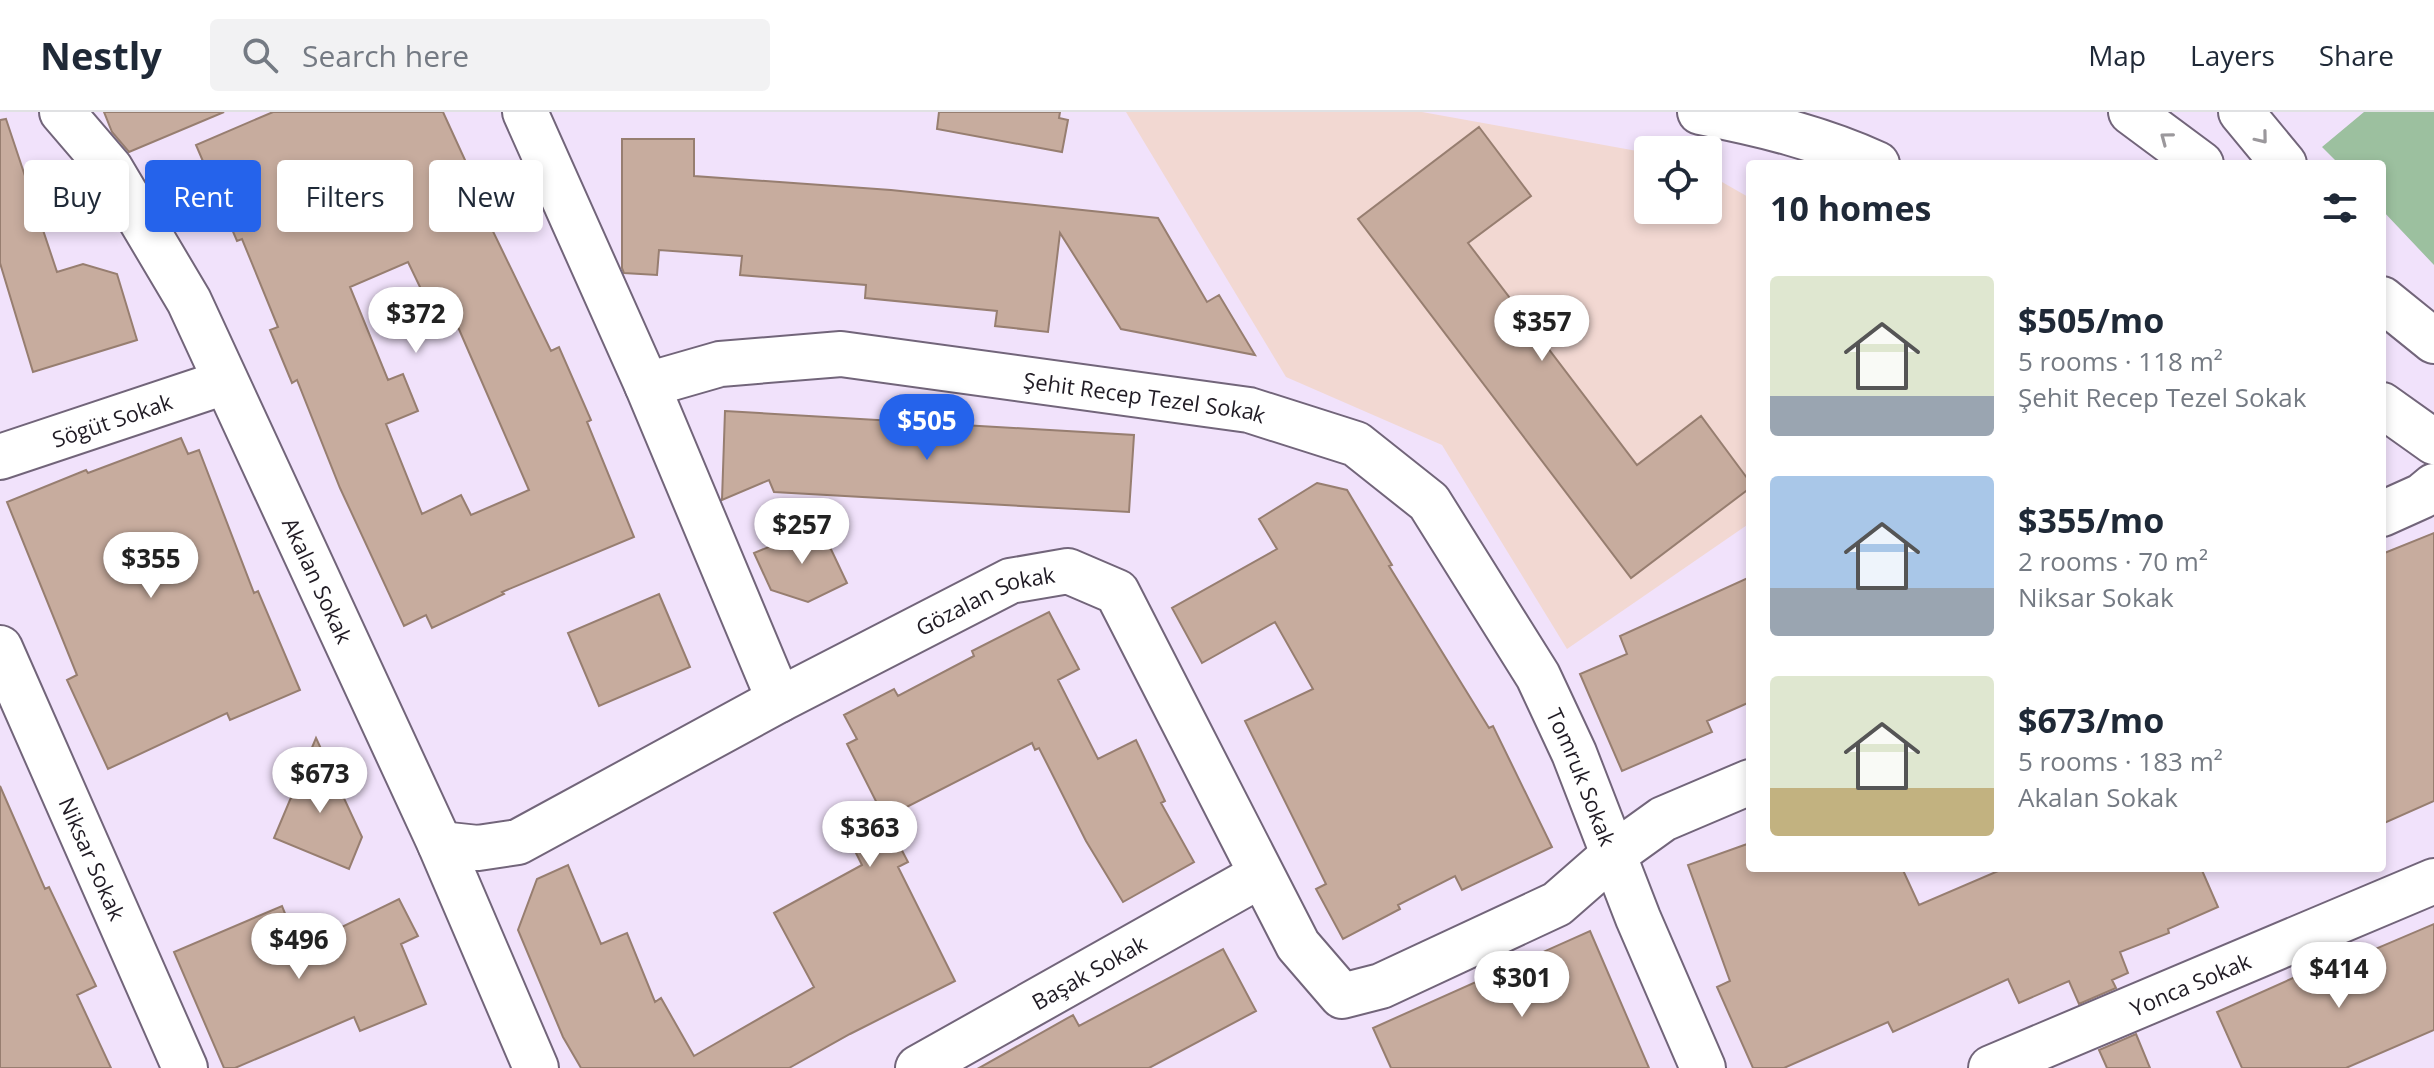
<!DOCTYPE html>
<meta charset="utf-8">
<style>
body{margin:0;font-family:"Open Sans",sans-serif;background:#f2f2f3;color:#1f2937;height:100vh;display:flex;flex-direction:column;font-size:30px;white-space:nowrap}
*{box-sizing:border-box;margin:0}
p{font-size:26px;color:#747a83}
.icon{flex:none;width:44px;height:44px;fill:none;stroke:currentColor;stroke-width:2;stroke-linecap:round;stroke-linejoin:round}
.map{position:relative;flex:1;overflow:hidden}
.side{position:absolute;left:1746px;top:48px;width:640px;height:712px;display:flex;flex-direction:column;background:#fff;border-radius:8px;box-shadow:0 4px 12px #0003}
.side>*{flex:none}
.hud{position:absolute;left:24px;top:48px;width:760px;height:72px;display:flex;gap:16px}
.tools{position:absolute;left:1634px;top:24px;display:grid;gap:16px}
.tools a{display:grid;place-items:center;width:88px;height:88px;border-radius:8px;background:#fff;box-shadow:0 4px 12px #0003;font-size:40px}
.price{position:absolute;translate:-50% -68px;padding:0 18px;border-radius:28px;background:#fff;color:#222;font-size:26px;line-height:52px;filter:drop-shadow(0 2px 4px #0008)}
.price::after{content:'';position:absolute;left:50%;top:48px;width:24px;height:18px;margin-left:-12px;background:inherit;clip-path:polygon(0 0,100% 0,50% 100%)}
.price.current{background:#2563eb;color:#fff}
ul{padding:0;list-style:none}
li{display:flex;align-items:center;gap:24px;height:200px;padding:0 24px}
li span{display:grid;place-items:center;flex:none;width:224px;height:160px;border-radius:8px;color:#555}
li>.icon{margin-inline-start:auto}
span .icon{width:96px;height:96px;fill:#fffc;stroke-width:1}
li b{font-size:34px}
h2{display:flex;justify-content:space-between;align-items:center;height:96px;padding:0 24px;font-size:34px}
.pill{padding:0 28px;border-radius:8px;background:#fff;box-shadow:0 4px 12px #0003;font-size:28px;line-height:72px}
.pill.current{background:#2563eb;color:#fff}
header{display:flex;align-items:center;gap:48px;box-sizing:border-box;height:112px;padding:0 40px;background:#fff;border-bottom:2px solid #e0e1e3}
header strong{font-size:38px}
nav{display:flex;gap:44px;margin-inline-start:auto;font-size:28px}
.search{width:560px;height:72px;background:#f2f2f3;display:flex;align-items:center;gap:20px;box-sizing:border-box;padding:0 28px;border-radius:8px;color:#747a83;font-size:30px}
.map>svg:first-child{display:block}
</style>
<header>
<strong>Nestly</strong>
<div class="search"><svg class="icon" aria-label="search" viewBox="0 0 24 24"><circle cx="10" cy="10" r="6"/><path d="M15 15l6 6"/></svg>Search here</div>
<nav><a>Map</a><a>Layers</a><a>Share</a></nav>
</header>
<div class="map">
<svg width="2434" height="956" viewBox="0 0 2434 956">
<rect width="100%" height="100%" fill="#f1e2fb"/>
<path fill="#f2d8d2" d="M1126,0H1422L1648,41V98H1708V62L1750,86V411L1567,537L1442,333L1286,265Z"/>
<path fill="#9cc09f" d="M2364,0H2434V153L2382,98V52H2339L2322,35Z"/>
<path fill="#c7ac9e" stroke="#977e70" stroke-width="2" fill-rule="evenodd" d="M104,0H224L129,40L112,20Z
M273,0H443L476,72L471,74L551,239L559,235L591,308L587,310L634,425L502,480L504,482L432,516L426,503L404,514L340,376L297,268L292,271L270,218L278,215L242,127L237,129L196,33ZM408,150L443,223L458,215L529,378L471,403L461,383L422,402L386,312L418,299L403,262L388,268L350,175Z
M939,0H1060L1059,6L1068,8L1062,40L937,17Z
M6,7L57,160L83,152L117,162L137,228L33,260L0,151V8Z
M1479,15L1531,84L1468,131L1637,353L1701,304L1750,370V376L1631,466L1358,107Z
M622,27H694V64L891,78L1158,106L1207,190L1219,183L1255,243L1121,217L1060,121L1048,220L995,214L997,199L865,186L866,173L740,163L742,144L659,138L657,163L624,161L622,156Z
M725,299L1134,323L1129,400L774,380L769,368L722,388Z
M181,326L188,342L199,338L254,481L258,479L300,578L230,608L227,601L108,657L67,568L77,563L7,390L86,358L88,361Z
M1317,371L1347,378L1392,453L1389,454L1489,616L1493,614L1552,735L1462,778L1455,764L1398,793L1400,797L1343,827L1316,777L1326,772L1245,609L1313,577L1275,510L1202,551L1172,496L1277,437L1259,407Z
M820,414L847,471L808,490L771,478L754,441Z
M2434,421V689L2382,712V442Z
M1750,465V590L1707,609L1712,620L1622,659L1580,562L1627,542L1620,524Z
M659,482L690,555L599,594L568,521Z
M1049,500L1079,557L1058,568L1098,647L1136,628L1165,689L1161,691L1194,750L1123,790L1086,729L1039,636L1035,638L1032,631L885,706L908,750L898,755L955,869L850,922L789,956H581L563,925L518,818L537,767L568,753L601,832L627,821L655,890L661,886L694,944L814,875L774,801L862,753L846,721L883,703L847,632L857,627L844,603L894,577L898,584L974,544L972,539Z
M316,626L362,725L349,757L274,726Z
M0,674L45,777L49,775L96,874L77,883L111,956H0Z
M1750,731V756H1902L1919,793L2005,756H2201L2218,795L2168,817L2169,821L2120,840L2128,861L2112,868L2116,876L2079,892L2069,869L2019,891L2008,867L1893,920L1888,910L1784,956H1753L1717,875L1730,869L1688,753Z
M399,787L418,824L401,832L426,892L360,919L354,905L235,956H224L174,840L282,794L299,836Z
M2434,812V918L2346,956H2242L2217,900L2329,850L2331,856Z
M1590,819L1649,956H1391L1373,916Z
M1223,837L1256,899L1149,956H979L1073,903L1079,914Z
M2136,922L2150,956H2107L2099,938Z"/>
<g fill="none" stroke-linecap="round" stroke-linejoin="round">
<defs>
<g id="street">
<path id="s1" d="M62,0L110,56L189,189L440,732L536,956"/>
<path d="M525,0L647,273L779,588"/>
<path d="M1700,0C1761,12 1820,26 1877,52"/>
<path id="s2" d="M647,273L720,252L841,242L1249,298L1356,332L1429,390L1538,564L1574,641L1638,806L1703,956"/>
<path d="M2382,293L2434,330"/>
<path id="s3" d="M0,345L225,270"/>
<path d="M2382,402L2422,384L2434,374"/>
<path id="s4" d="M0,536L185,956"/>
<path id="s5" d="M440,732L478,736L518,730L779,588L1010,469L1068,459L1117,480L1298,833L1342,884L1381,874L1557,792L1613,743L1663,707L1750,670"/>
<path id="s6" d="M918,956L1261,763"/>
<path id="s7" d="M1991,956L2434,769"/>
</g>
<path id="secondary" d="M2131,0L2201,52
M2241,0L2284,52
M2382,187L2434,229"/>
</defs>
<use href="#street" stroke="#72657a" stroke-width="48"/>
<use href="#secondary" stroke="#72657a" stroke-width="48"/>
<use href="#street" stroke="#fff" stroke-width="44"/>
<use href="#secondary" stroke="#fff" stroke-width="44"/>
</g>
<defs><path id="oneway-chevron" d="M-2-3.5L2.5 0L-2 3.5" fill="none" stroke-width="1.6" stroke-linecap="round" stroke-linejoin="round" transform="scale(2)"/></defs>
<g stroke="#9b989c">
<use href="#oneway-chevron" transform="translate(2166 26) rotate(-143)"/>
<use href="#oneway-chevron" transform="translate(2262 26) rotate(51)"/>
</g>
<g text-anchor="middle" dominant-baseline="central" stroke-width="6" stroke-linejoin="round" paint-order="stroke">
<g font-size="22" fill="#201b24" stroke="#f1e2fb">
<text stroke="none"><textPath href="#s2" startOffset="504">Şehit Recep Tezel Sokak</textPath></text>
<text stroke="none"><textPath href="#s3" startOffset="118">Sögüt Sokak</textPath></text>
<text stroke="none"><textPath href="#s1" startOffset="536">Akalan Sokak</textPath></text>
<text stroke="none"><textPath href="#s5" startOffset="606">Gözalan Sokak</textPath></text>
<text stroke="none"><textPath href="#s2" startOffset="1130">Tomruk Sokak</textPath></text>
<text stroke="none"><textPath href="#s4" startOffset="230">Niksar Sokak</textPath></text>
<text stroke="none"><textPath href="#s6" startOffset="196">Başak Sokak</textPath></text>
<text stroke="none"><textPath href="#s7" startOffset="216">Yonca Sokak</textPath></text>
</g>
</g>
</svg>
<div class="tools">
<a><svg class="icon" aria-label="locate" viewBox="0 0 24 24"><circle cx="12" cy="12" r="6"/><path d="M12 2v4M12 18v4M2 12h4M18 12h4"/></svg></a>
</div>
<b class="price" style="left:416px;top:243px">$372</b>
<b class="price" style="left:1542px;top:251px">$357</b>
<b class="price current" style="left:927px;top:350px">$505</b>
<b class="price" style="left:802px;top:454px">$257</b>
<b class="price" style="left:151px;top:488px">$355</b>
<b class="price" style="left:320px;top:703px">$673</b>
<b class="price" style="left:870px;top:757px">$363</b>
<b class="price" style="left:299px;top:869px">$496</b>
<b class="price" style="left:2339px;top:898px">$414</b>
<b class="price" style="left:1522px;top:907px">$301</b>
<div class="hud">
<a class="pill">Buy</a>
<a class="pill current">Rent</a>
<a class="pill">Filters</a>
<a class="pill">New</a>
</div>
<section class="side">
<h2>10 homes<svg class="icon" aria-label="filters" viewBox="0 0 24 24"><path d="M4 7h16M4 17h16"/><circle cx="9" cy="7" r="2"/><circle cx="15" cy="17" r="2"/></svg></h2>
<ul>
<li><span style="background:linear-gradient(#dfe7d0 75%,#9aa5b1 0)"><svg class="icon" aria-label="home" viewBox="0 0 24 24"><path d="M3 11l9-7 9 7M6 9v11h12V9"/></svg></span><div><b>$505/mo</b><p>5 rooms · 118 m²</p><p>Şehit Recep Tezel Sokak</p></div></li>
<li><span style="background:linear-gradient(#a9c7e8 70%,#9aa5b1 0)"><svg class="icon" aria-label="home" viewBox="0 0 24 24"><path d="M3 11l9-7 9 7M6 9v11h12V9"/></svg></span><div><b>$355/mo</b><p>2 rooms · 70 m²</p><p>Niksar Sokak</p></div></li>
<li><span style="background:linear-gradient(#dfe7d0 70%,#c2b280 0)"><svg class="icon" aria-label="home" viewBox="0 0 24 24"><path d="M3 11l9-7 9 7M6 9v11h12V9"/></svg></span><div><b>$673/mo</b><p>5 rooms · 183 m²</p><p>Akalan Sokak</p></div></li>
</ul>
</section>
</div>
